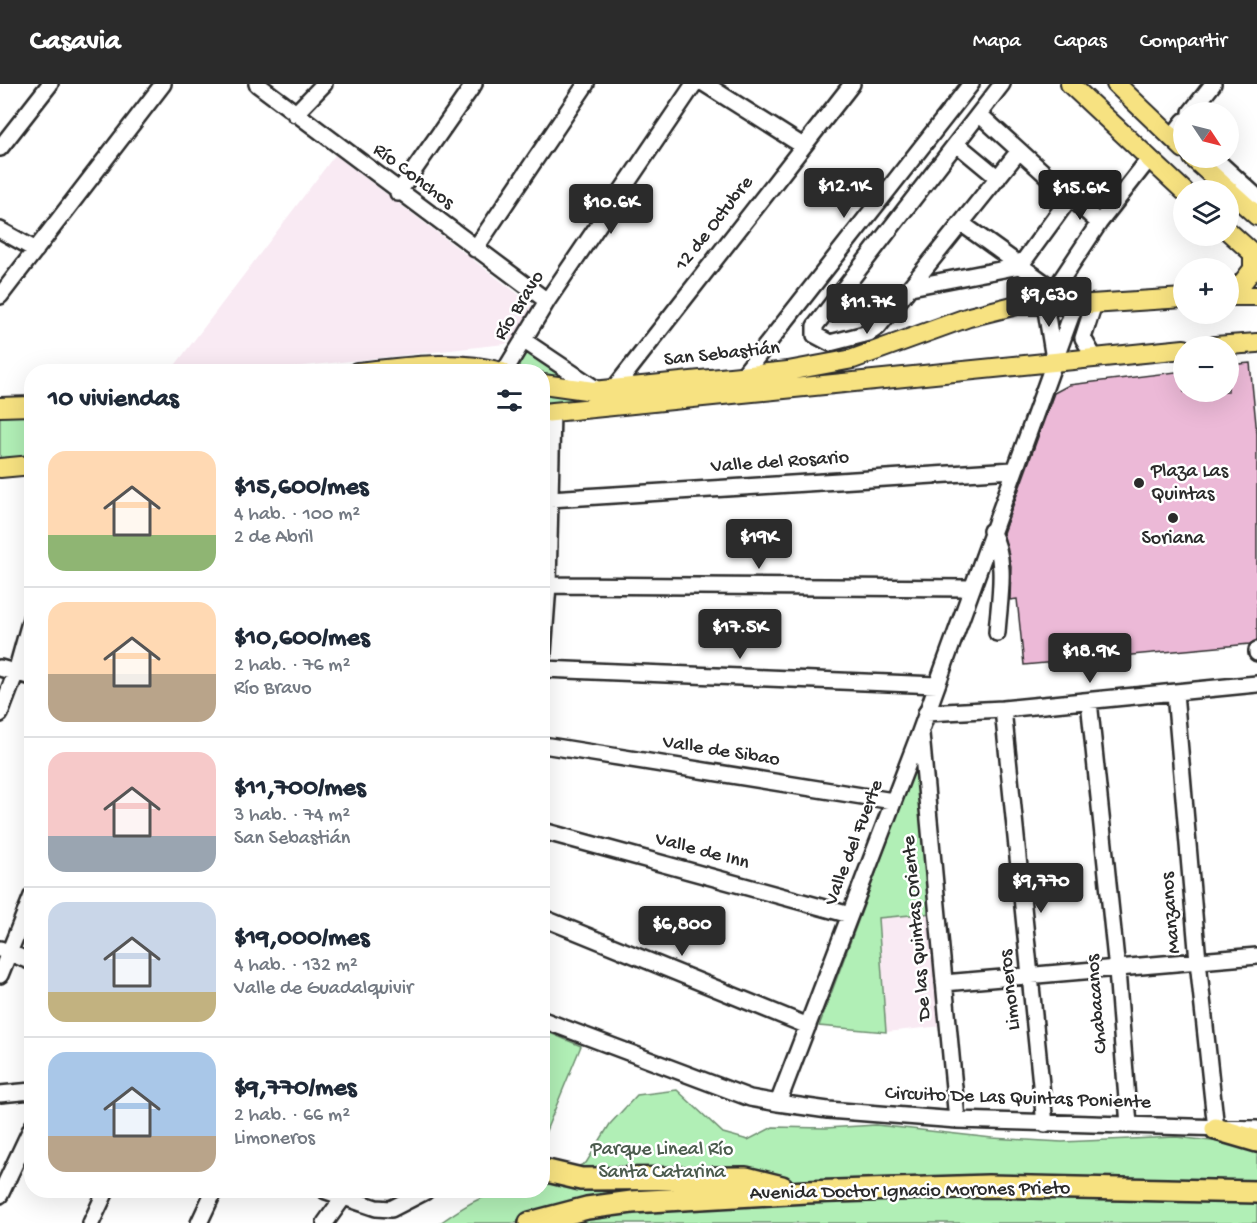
<!DOCTYPE html>
<html lang="es">
<meta charset="utf-8">
<style>
body{margin:0;font-family:"Gochi Hand",sans-serif;background:#f2f2f3;color:#1f2937;height:100vh;display:flex;flex-direction:column;font-size:22px;white-space:nowrap}
*{box-sizing:border-box;margin:0}
p{font-size:20px;color:#747a83}
.icon{flex:none;width:33px;height:33px;fill:none;stroke:currentColor;stroke-width:2;stroke-linecap:round;stroke-linejoin:round}
.map{position:relative;flex:1;overflow:hidden}
.details{position:absolute;left:24px;top:280px;width:526px;height:834px;display:flex;flex-direction:column;background:#fff;border-radius:24px;box-shadow:0 6px 24px #0002}
.details>*{flex:none}
.needle{width:39px;rotate:125deg}
.controls{position:absolute;left:1173px;top:18px;display:grid;gap:12px}
.controls a{display:grid;place-items:center;width:66px;height:66px;border-radius:50%;background:#fff;box-shadow:0 6px 24px #0002;font-size:30px}
.price{position:absolute;translate:-50% -51px;padding:0 14px;border-radius:6px;background:#2b2b2b;color:#fff;font-size:20px;line-height:39px;filter:drop-shadow(0 2px 3px #0008)}
.price::after{content:'';position:absolute;left:50%;top:36px;width:18px;height:14px;margin-left:-9px;background:inherit;clip-path:polygon(0 0,100% 0,50% 100%)}
.price.active{background:#222;color:#fff}
ul{padding:0;list-style:none}
li{display:flex;align-items:center;gap:18px;height:150px;padding:0 24px}
li+li{border-top:2px solid #e0e1e3}
li span{display:grid;place-items:center;flex:none;width:168px;height:120px;border-radius:18px;color:#555}
li>.icon{margin-inline-start:auto}
span .icon{width:72px;height:72px;fill:#fffc;stroke-width:1}
li b{font-size:26px}
h2{display:flex;justify-content:space-between;align-items:center;height:72px;padding:0 24px;font-size:26px}
header{display:flex;align-items:center;gap:36px;box-sizing:border-box;height:84px;padding:0 30px;background:#2b2b2b;color:#fff}
header strong{font-size:28px}
nav{display:flex;gap:33px;margin-inline-start:auto;font-size:21px}
.map>svg:first-child{display:block}
</style>
<header>
<strong>Casavia</strong>
<nav><a>Mapa</a><a>Capas</a><a>Compartir</a></nav>
</header>
<div class="map">
<svg width="1257" height="1139" viewBox="0 0 1257 1139">
<rect width="100%" height="100%" fill="#fff"/>
<filter id="ink" filterUnits="userSpaceOnUse"><feTurbulence type="fractalNoise" baseFrequency=".0167" numOctaves="2"/><feDisplacementMap in="SourceGraphic" scale="12" xChannelSelector="R" yChannelSelector="G"/><feConvolveMatrix kernelMatrix="1 2 1 2 8 2 1 2 1" color-interpolation-filters="sRGB"/></filter>
<g filter="url(#ink)">
<path fill="#f9eaf3" d="M335,71L530,219L532,229L512,256L505,260L250,288H170Z
M933,829L943,942L886,948L878,834Z"/>
<path fill="#b1efb6" stroke="#6e8d70" stroke-width="1.5" d="M523,256L599,307V324L543,329V288H504Z
M31,322V381L0,384V323Z
M920,670L933,829L878,834L886,948L819,942Z
M543,946L581,962L543,1054Z
M677,1006L723,1049L748,1056L773,1043L826,1044L876,1041L992,1054L1062,1058L1176,1053L1220,1058H1257V1139H440C483,1109 491,1107 543,1107V1098L586,1079L610,1040L637,1011Z"/>
<path fill="#ecb9d7" stroke="#2b2b2b" stroke-width="1.5" d="M1250,279L1257,350V556L1250,560L1024,581L1017,515L1010,516L1011,482L1003,449L1054,309L1069,301L1184,287V308H1228V281Z"/>
<g fill="none" stroke-linecap="round" stroke-linejoin="round">
<defs>
<path id="minor" d="M257,0L547,217
M705,0L803,62
M1002,0L815,242V251L830,259L869,249L878,243L1019,67
M1191,28L1213,0
M295,30L324,0
M979,30L1099,139
M1171,54L1184,37
M957,60L998,94
M0,64L50,0
M1214,74L1257,113
M398,109L474,0
M961,139L1053,205
M0,146L36,166
M475,165L586,0
M911,203L1020,182L1071,112
M0,212L163,0
M1094,220L1083,254L1094,273
M523,256L599,307
M1054,275L1045,220L1099,139L1149,75
M504,288L547,217L694,0
M743,291L971,0
M613,306L852,0
M550,415L1013,386
M991,447C1008,476 999,516 997,549
M548,501L970,504
M1257,566V569
M543,569L548,501L552,328
M0,584L32,593
M543,585L937,601
M1175,609L1198,877L1216,1045
M1089,617L1117,886L1129,1041
M1003,625L1045,1040
M926,629L1003,625L1257,600
M0,630L16,588L32,531
M921,650L957,1036
M543,661L893,717
M543,747L850,831
M543,834L808,942
M0,865L32,878
M0,891L32,812
M944,899L1257,872
M543,936L750,1014L778,1019L920,648L1075,221
M0,1010L32,1007
M778,1019L828,1026L957,1036L1257,1045
M326,1107L376,1124L391,1125L426,1107
M0,1111L32,1043
M91,1139L106,1107
M199,1139L214,1107
M325,1139L343,1114"/>
<path id="major" d="M1070,0L1184,107
M1116,0L1184,65
M1193,74L1257,132
M1228,147L1257,173
M1228,212H1257
M1232,212L1253,185V169
M1215,262L1257,259
M357,288C406,283 454,275 502,288
M543,300L593,307L788,287L853,275L969,233L1017,221H1075L1184,214
M0,323L32,322
M543,329L1184,265
M0,384L32,381"/>
<path id="highway" d="M1216,1045L1257,1057
M543,1086L581,1095L746,1094L782,1103
M530,1139L587,1124L632,1118L806,1108L988,1102L1257,1108"/>
</defs>
<use href="#minor" stroke="#2b2b2b" stroke-width="20"/>
<use href="#major" stroke="#2b2b2b" stroke-width="22"/>
<use href="#highway" stroke="#2b2b2b" stroke-width="26"/>
<use href="#minor" stroke="#fff" stroke-width="15"/>
<use href="#major" stroke="#f7e281" stroke-width="18"/>
<use href="#highway" stroke="#f7e281" stroke-width="21"/>
</g>
</g>
<g fill="#2b2b2b" stroke="#fff" stroke-width="2">
<circle cx="1139" cy="399" r="6"/>
<circle cx="1173" cy="434" r="6"/>
</g>
<g text-anchor="middle" dominant-baseline="central" stroke-width="5" stroke-linejoin="round" paint-order="stroke">
<g font-size="20" fill="#2b2b2b" stroke="#fff">
<text transform="translate(413 93) rotate(37)">Río Conchos</text>
<text transform="translate(715 140) rotate(-52)">12 de Octubre</text>
<text transform="translate(520 222) rotate(-58)">Río Bravo</text>
<text transform="translate(722 271) rotate(-6)">San Sebastián</text>
<text transform="translate(780 379) rotate(-4)">Valle del Rosario</text>
<text transform="translate(721 668) rotate(9)">Valle de Sibao</text>
<text transform="translate(855 759) rotate(-69)">Valle del Fuerte</text>
<text transform="translate(702 768) rotate(15)">Valle de Inn</text>
<text transform="translate(1172 829) rotate(-95)">Manzanos</text>
<text transform="translate(918 844) rotate(-95)">De las Quintas Oriente</text>
<text transform="translate(1011 906) rotate(-96)">Limoneros</text>
<text transform="translate(1098 920) rotate(-95)">Chabacanos</text>
<text transform="translate(1018 1015) rotate(2)">Circuito De Las Quintas Poniente</text>
<text transform="translate(910 1108) rotate(-1)">Avenida Doctor Ignacio Morones Prieto</text>
</g>
<g font-size="20" fill="#2b2b2b" stroke="#fff" text-anchor="start">
<text x="1151" y="388">Plaza Las<tspan x="1151" dy="23">Quintas</tspan></text>
<text x="1173" y="455" text-anchor="middle">Soriana</text>
</g>
<g font-size="20" fill="#4c5c4e" stroke="#fff">
<text x="662" y="1066">Parque Lineal Río<tspan x="662" dy="23">Santa Catarina</tspan></text>
</g>
</g>
</svg>
<div class="controls">
<a><svg class="needle" viewBox="-14 -14 28 28"><path d="M0-13l5 13h-10z" fill="#e53935"/><path d="M0 13l5-13h-10z" fill="#747a83"/></svg></a>
<a><svg class="icon" aria-label="layers" viewBox="0 0 24 24"><path d="M12 4l9 5-9 5-9-5zM3 14l9 5 9-5"/></svg></a>
<a>+</a>
<a>−</a>
</div>
<b class="price" style="left:844px;top:135px">$12.1K</b>
<b class="price active" style="left:1080px;top:137px">$15.6K</b>
<b class="price" style="left:611px;top:151px">$10.6K</b>
<b class="price" style="left:1049px;top:244px">$9,630</b>
<b class="price" style="left:867px;top:251px">$11.7K</b>
<b class="price" style="left:759px;top:486px">$19K</b>
<b class="price" style="left:740px;top:576px">$17.5K</b>
<b class="price" style="left:1090px;top:600px">$18.9K</b>
<b class="price" style="left:1041px;top:830px">$9,770</b>
<b class="price" style="left:682px;top:873px">$6,800</b>
<section class="details">
<h2>10 viviendas<svg class="icon" aria-label="filters" viewBox="0 0 24 24"><path d="M4 7h16M4 17h16"/><circle cx="9" cy="7" r="2"/><circle cx="15" cy="17" r="2"/></svg></h2>
<ul>
<li><span style="background:linear-gradient(#ffd9b3 70%,#8fb573 0)"><svg class="icon" aria-label="home" viewBox="0 0 24 24"><path d="M3 11l9-7 9 7M6 9v11h12V9"/></svg></span><div><b>$15,600/mes</b><p>4 hab. · 100 m²</p><p>2 de Abril</p></div></li>
<li><span style="background:linear-gradient(#ffd9b3 60%,#b9a48a 0)"><svg class="icon" aria-label="home" viewBox="0 0 24 24"><path d="M3 11l9-7 9 7M6 9v11h12V9"/></svg></span><div><b>$10,600/mes</b><p>2 hab. · 76 m²</p><p>Río Bravo</p></div></li>
<li><span style="background:linear-gradient(#f6c9c9 70%,#9aa5b1 0)"><svg class="icon" aria-label="home" viewBox="0 0 24 24"><path d="M3 11l9-7 9 7M6 9v11h12V9"/></svg></span><div><b>$11,700/mes</b><p>3 hab. · 74 m²</p><p>San Sebastián</p></div></li>
<li><span style="background:linear-gradient(#c9d6e8 75%,#c2b280 0)"><svg class="icon" aria-label="home" viewBox="0 0 24 24"><path d="M3 11l9-7 9 7M6 9v11h12V9"/></svg></span><div><b>$19,000/mes</b><p>4 hab. · 132 m²</p><p>Valle de Guadalquivir</p></div></li>
<li><span style="background:linear-gradient(#a9c7e8 70%,#b9a48a 0)"><svg class="icon" aria-label="home" viewBox="0 0 24 24"><path d="M3 11l9-7 9 7M6 9v11h12V9"/></svg></span><div><b>$9,770/mes</b><p>2 hab. · 66 m²</p><p>Limoneros</p></div></li>
</ul>
</section>
</div>
